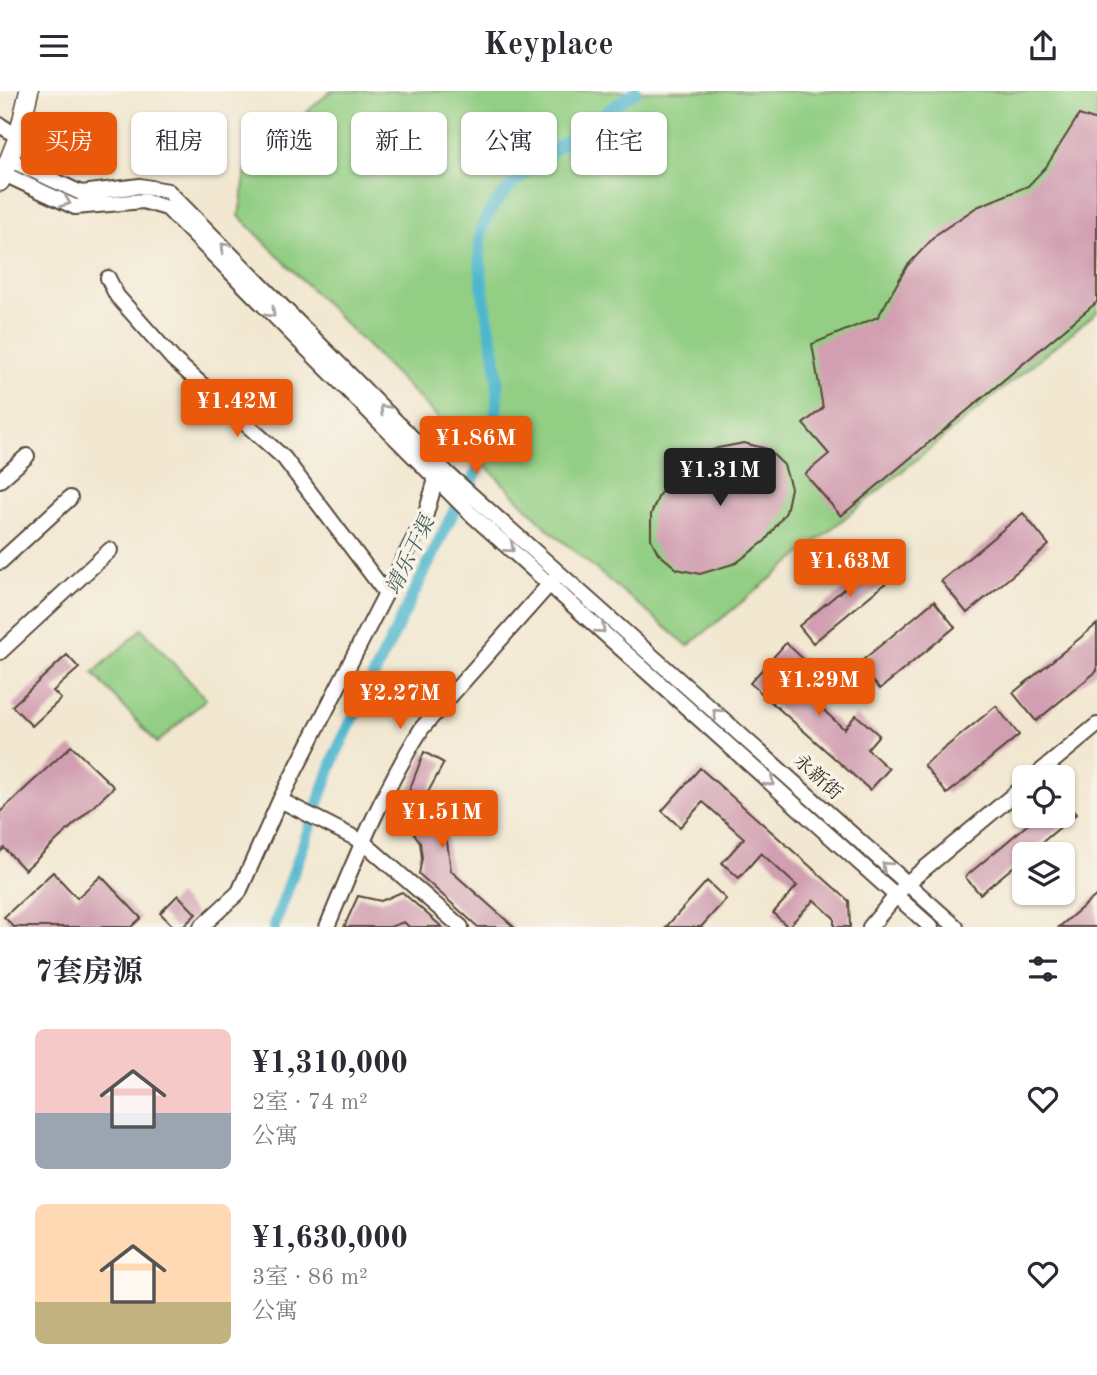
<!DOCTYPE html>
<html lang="zh">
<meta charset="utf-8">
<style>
body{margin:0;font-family:"Old Standard TT","Noto Serif SC",serif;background:#f2f2f3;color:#2b2b33;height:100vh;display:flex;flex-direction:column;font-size:26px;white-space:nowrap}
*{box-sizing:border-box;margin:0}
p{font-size:23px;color:#7c7c81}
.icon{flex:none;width:38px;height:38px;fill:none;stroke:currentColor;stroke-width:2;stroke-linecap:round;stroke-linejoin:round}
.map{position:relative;height:836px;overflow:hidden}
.sheet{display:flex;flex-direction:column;background:#fff;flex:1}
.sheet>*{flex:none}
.top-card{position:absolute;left:21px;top:21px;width:700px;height:63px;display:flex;gap:14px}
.controls{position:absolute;left:1012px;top:674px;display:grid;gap:14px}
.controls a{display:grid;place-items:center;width:63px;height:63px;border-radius:10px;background:#fff;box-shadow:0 2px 5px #0004;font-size:35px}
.price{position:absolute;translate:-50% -60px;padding:0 16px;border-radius:7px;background:#ea580c;color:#fff;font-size:23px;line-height:46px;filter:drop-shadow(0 2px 4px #0008)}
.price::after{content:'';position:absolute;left:50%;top:42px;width:21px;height:16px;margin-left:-10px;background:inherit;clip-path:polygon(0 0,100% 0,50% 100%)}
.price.current{background:#222;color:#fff}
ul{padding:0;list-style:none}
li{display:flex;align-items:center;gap:21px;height:175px;padding:0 35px}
li span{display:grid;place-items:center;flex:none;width:196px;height:140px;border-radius:10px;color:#555}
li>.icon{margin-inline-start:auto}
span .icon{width:84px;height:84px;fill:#fffc;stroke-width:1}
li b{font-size:30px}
h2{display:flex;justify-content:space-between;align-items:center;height:84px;padding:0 35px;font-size:30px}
.tag{padding:0 24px;border-radius:10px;background:#fff;box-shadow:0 2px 5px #0004;font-size:24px;line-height:63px}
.tag.current{background:#ea580c;color:#fff}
header{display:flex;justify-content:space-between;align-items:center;height:91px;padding:0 35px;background:#fff;font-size:32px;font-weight:700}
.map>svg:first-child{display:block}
</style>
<header><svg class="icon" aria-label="menu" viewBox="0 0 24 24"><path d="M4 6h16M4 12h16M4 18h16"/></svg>Keyplace<svg class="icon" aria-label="share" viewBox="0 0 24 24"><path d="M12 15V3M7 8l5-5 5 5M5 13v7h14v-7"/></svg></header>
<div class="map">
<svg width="1097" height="836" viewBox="0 0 1097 836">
<rect width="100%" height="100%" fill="#f7f3e8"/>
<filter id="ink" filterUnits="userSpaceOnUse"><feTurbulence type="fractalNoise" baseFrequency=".0143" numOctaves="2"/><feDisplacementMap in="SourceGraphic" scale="14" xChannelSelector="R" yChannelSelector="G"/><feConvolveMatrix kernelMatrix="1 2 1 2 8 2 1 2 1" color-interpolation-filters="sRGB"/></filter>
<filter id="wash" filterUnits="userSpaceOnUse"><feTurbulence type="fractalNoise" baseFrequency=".00686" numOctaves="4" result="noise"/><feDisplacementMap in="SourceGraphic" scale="28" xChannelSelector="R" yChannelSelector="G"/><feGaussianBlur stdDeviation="1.57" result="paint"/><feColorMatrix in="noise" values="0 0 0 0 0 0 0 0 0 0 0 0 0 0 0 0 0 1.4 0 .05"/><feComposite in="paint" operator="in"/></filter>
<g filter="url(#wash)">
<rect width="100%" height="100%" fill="#f2e7d0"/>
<path fill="#92ce83" stroke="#667c50" stroke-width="2" d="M331,0H1097V221L688,555L549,439L239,125L247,73Z
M142,538L206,608L157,652L93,582Z"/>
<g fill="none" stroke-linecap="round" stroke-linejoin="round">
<path stroke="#4fb7cd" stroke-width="12" d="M274,836L336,662L455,418C486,372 503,330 496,273C493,249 486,225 483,200C481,177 476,154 484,132C501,88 597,29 636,0"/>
</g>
<g id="blocks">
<path fill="#d19fb1" d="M1079,24L1097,30V211L841,425L805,383L829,363L803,333L823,317L812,253L878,226L907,175L937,143L977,116L1028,95L1046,76Z
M744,352L767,358L784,374L791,397L786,421L765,450L736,472L700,483L677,478L658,462L651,448V423L659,404L679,378L697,365L718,357Z
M1023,422L1049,454L967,522L941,490Z
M886,463L900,480L813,552L799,535Z
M934,510L955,536L880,598L858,573Z
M1097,533V580L1036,630L1013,602Z
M786,552L810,574L794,592L844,638L856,624L879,644L867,658L889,678L870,699L750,592Z
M67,564L79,577L53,600L61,608L32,635L12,615Z
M996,615L1019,644L947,703L924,674Z
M71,655L114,696L25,779L4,757L0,761V721Z
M424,661L444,672L422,712L436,726L446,743L451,780L514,836H478L419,783L422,767L420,751L411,738L398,729Z
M700,677L849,810L850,836H834V827L814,809L788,836L773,822L797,795L761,762L739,787L722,772L744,747L703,711L680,736L662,720Z
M1062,706L1076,723L1028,763H1024V767L980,803L965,786L1039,724H1062Z
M53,781L77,807L101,785L141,827L131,836H14L4,826Z
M707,790L726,808L701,836H666Z
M402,801L442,836H409L404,831L390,836H344L358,805L381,810Z
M178,804L196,823L183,836H174L160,822Z
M1097,804V836H1059Z"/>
</g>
</g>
<g filter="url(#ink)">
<use href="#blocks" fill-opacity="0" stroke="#564639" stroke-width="2"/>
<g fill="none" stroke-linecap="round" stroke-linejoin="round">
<defs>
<path id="minor" d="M0,34L18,46
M10,69L81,102L140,95L168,100L449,384L956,836
M4,83L75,116L143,110L167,117L469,421L931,836
M108,187L117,205L173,268L284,367L385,501
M0,389L27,365
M0,471L70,407
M0,561L110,459
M1034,686L1097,634
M280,709L363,751L461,836
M201,836L239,801L280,709L425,426L436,388
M327,836C355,768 383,699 422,637L555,487
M870,836L906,793L1024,695"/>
<path id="major" d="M0,91L18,46L29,0"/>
</defs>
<use href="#minor" stroke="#564639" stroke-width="18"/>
<use href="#major" stroke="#564639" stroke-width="21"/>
<use href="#minor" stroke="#fff" stroke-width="14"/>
<use href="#major" stroke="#fff" stroke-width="18"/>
</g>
<defs><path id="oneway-chevron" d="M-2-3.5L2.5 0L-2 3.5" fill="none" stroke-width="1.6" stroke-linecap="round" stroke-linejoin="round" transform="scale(1.75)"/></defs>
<g stroke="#a79f9a">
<use href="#oneway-chevron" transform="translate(66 111) rotate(22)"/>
<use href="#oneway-chevron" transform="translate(225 156) rotate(-134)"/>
<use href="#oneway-chevron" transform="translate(271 222) rotate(45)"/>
<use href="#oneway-chevron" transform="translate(384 318) rotate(-134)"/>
<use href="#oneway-chevron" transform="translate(510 457) rotate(41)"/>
<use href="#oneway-chevron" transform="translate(601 538) rotate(42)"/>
<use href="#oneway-chevron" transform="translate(717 622) rotate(-138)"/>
<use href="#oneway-chevron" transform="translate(770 691) rotate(42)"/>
<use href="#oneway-chevron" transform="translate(886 775) rotate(-138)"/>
</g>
</g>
<g text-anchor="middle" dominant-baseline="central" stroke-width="7" stroke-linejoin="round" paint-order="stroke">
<g font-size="19" fill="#3b2a1e" stroke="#f7f3e8">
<text transform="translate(817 687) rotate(42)">永新街</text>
</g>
<g font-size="21" font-style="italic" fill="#425b5b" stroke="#f7f3e8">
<text transform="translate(411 465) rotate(-64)">靖乐干渠</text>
</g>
</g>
</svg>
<div class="controls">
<a><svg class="icon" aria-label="locate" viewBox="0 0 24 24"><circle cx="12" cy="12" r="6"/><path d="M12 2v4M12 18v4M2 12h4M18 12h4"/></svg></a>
<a><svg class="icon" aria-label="layers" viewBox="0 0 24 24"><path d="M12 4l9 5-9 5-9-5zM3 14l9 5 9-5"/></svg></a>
</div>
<b class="price" style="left:237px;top:348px">¥1.42M</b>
<b class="price" style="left:476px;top:385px">¥1.86M</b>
<b class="price current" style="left:720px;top:417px">¥1.31M</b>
<b class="price" style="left:850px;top:508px">¥1.63M</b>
<b class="price" style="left:819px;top:627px">¥1.29M</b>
<b class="price" style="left:400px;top:640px">¥2.27M</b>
<b class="price" style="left:442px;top:759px">¥1.51M</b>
<div class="top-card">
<a class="tag current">买房</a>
<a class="tag">租房</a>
<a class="tag">筛选</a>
<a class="tag">新上</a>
<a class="tag">公寓</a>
<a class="tag">住宅</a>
</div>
</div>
<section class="sheet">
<h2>7套房源<svg class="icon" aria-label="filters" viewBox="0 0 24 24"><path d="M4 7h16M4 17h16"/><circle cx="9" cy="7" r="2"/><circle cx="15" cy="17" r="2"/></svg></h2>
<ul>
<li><span style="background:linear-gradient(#f6c9c9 60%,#9aa5b1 0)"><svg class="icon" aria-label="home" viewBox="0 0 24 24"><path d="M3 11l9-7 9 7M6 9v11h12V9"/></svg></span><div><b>¥1,310,000</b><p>2室 · 74 m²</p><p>公寓</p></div><svg class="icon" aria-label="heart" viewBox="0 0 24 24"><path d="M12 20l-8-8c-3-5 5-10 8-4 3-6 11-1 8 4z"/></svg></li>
<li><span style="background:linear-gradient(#ffd9b3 70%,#c2b280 0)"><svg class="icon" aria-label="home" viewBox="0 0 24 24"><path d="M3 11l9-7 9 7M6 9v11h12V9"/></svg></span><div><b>¥1,630,000</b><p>3室 · 86 m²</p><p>公寓</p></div><svg class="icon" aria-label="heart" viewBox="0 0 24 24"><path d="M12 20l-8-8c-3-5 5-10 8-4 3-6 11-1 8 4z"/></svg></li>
</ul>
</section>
